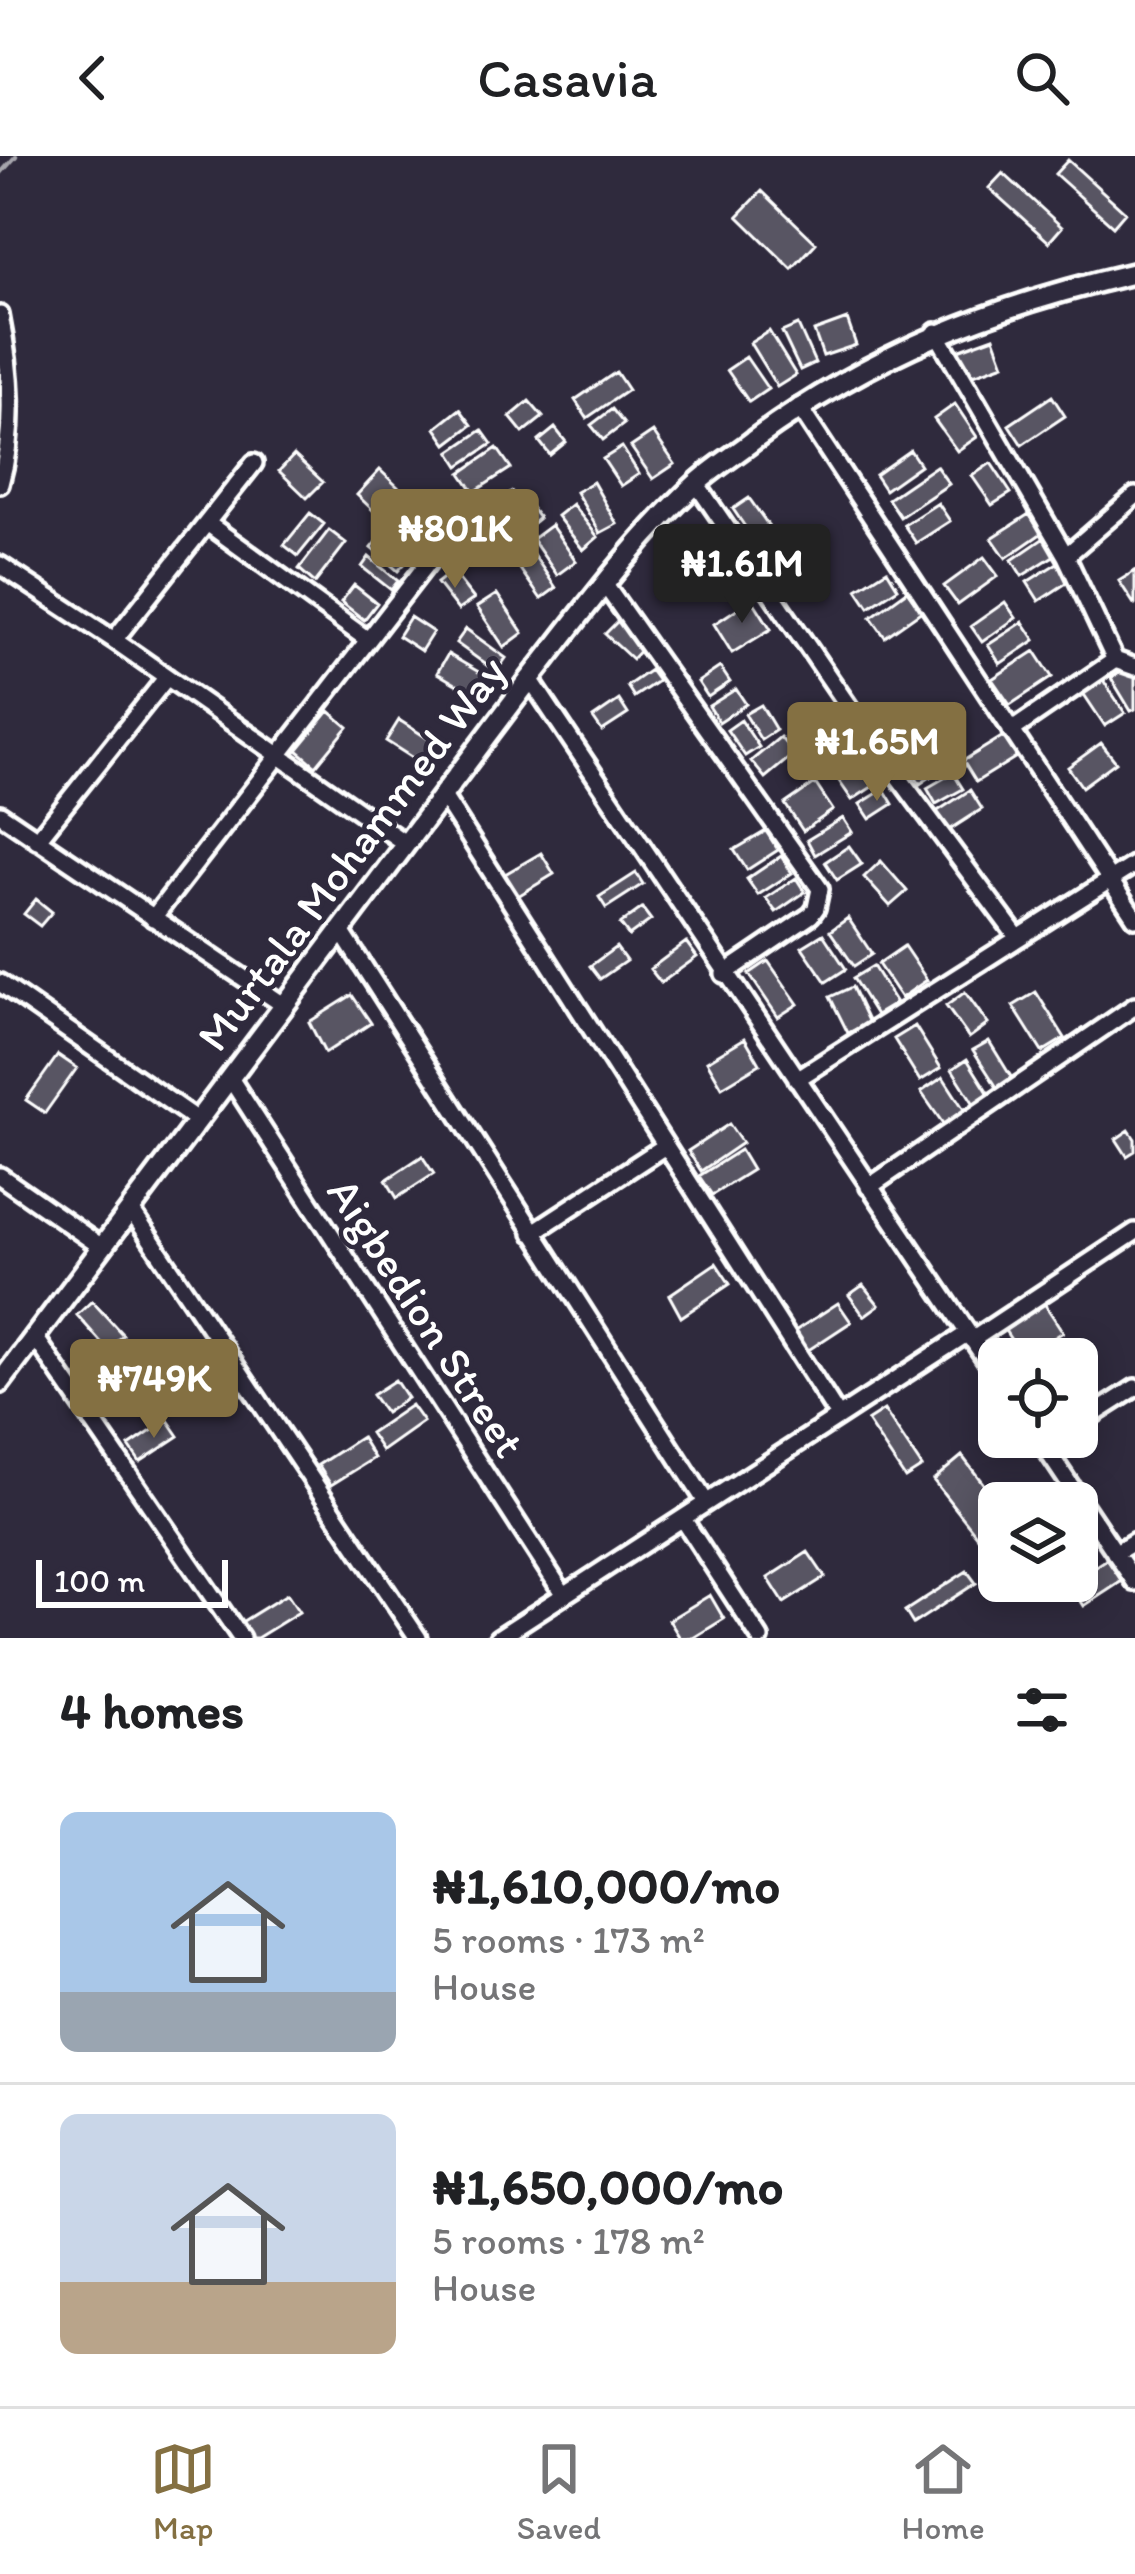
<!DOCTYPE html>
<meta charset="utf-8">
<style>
body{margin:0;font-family:Itim,sans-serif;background:#f2f2f2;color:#202124;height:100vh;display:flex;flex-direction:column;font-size:45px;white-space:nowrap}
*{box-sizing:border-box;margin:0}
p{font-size:39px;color:#757577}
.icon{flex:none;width:66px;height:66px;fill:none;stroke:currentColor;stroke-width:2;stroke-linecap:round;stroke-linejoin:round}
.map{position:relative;height:1482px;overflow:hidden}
.side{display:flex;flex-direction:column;background:#fff;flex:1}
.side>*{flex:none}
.fabs{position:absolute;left:978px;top:1182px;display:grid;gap:24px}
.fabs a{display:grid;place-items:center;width:120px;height:120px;border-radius:18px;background:#fff;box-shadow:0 6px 30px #0003;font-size:60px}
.scale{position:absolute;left:36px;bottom:30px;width:192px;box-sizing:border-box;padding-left:12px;border:6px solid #fff;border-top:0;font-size:33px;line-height:42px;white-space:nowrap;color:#fff;-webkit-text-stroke:9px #2f2a3d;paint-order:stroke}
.price{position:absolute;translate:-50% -102px;padding:0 27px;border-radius:12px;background:#847042;color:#fff;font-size:39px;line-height:78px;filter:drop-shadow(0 3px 6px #0008)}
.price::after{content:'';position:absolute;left:50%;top:72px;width:36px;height:27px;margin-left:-18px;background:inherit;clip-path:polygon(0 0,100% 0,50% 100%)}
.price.on{background:#222;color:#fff}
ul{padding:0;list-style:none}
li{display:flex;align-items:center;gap:36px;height:300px;padding:0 60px}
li+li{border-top:3px solid #e0e0e0}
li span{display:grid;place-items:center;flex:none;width:336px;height:240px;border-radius:18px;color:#555}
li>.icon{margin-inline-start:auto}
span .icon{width:144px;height:144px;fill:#fffc;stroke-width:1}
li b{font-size:51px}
h2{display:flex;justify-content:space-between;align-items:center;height:144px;padding:0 60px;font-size:51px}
header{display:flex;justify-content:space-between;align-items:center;height:156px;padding:0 60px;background:#fff;font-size:54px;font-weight:600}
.menu{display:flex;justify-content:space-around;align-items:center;height:168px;border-top:3px solid #e0e0e0;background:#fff;font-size:33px;color:#757577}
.menu a{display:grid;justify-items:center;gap:6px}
.menu .on{color:#847042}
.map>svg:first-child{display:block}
</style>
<header><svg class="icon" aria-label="back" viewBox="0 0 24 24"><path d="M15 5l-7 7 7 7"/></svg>Casavia<svg class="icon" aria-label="search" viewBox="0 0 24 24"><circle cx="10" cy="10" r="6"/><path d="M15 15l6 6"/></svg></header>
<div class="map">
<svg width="1135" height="1482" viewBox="0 0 1135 1482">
<rect width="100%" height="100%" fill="#2f2a3d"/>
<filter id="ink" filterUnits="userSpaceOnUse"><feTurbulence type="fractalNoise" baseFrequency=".00833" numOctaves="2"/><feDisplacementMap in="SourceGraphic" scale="24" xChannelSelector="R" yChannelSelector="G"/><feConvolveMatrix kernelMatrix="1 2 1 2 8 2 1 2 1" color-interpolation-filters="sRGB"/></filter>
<g filter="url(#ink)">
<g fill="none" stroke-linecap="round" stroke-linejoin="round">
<path stroke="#a7a6ad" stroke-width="4.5" d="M0,18L16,0"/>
</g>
<path fill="#595564" stroke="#fff" stroke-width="3" d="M1068,4L1125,56L1113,70L1055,18Z
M1003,17L1062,71L1049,86L989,32Z
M762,35L816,87L792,113L738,60Z
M847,163L856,189L823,200L814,175Z
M798,169L815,207L800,214L782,176Z
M769,175L796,219L777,231L750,187Z
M994,181L1004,208L968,221L958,194Z
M746,201L768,233L749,246L727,214Z
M616,216L628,234L587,262L575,244Z
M1052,240L1065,260L1022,289L1009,269Z
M529,245L543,261L523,277L510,261Z
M955,248L977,281L957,295L934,263Z
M460,253L472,269L447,288L436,272Z
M612,253L624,268L603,284L591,269Z
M555,272L566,286L550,299L539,285Z
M482,274L492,288L459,310L450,296Z
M653,276L675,308L653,323L631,291Z
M622,291L639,318L621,330L603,303Z
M497,292L511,312L474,336L461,317Z
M910,294L920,309L885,334L875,319Z
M294,299L323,326L307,342L279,315Z
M991,307L1011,337L992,349L972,320Z
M936,310L949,328L900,361L888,343Z
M380,314L398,331L375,356L357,339Z
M593,326L617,368L600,377L576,336Z
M512,336L518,345L499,358L493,349Z
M749,342L768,369L752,381L733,353Z
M938,347L950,365L916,387L904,369Z
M572,348L598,381L583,394L557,360Z
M529,349L539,362L508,389L498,377Z
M310,357L324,368L298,400L284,389Z
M1029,358L1042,377L1006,402L992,382Z
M551,369L576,405L557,419L532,383Z
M329,374L346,387L315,427L299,413Z
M383,377L411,401L398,415L371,392Z
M1044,382L1055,399L1022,420L1012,404Z
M531,395L556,432L541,443L515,406Z
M814,396L828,419L798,439L783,416Z
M369,401L398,425L391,434L362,411Z
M984,401L998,420L958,449L944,430Z
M1059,406L1071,424L1039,445L1027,426Z
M887,414L898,432L869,451L857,433Z
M452,415L474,443L458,454L437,427Z
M1135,415V448H1134L1119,425Z
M354,429L377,447L364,464L341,446Z
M907,435L922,455L885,481L871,461Z
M497,438L523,477L504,491L477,451Z
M752,443L771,473L732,497L714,468Z
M1005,446L1016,462L982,486L971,470Z
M410,461L433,476L421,495L398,480Z
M619,464L645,489L632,503L605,478Z
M1023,466L1035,484L1000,508L988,489Z
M466,473L506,502L496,516L456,487Z
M1035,495L1052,521L1010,549L992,523Z
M448,498L489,522L478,541L437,517Z
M720,511L730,526L708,541L698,526Z
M1128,512L1135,522V553L1131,555L1111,522Z
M650,514L658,525L634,541L627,530Z
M1103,524L1125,557L1105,570L1083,537Z
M736,533L746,548L719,566L709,550Z
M619,544L628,558L602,575L593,562Z
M761,549L776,574L761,584L745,558Z
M329,555L348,571L316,610L297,594Z
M399,564L435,587L422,608L386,585Z
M741,564L759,591L745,600L727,574Z
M928,565L941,582L904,608L891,591Z
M1008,577L1021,598L976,626L963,605Z
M780,581L794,598L765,622L751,605Z
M1101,587L1116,606L1082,631L1068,611Z
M935,594L947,610L920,628L909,612Z
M871,604L884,623L852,644L839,625Z
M953,617L963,633L936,648L927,632Z
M815,627L833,654L803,675L785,648Z
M884,633L893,648L870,663L860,648Z
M970,634L982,653L948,675L936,656Z
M843,662L852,676L815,699L807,684Z
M766,675L778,694L747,714L734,694Z
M849,690L862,708L837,724L825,706Z
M541,697L554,718L518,740L505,718Z
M781,700L792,717L758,739L747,723Z
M881,705L907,735L890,750L864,721Z
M636,717L643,728L606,752L599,741Z
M796,722L805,736L776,756L766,742Z
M36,743L52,756L40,770L24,758Z
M642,752L651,764L629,780L620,768Z
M848,762L872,798L854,810L830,775Z
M823,778L846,813L826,826L802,791Z
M686,786L697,801L661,827L650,813Z
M904,790L927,824L901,842L878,808Z
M616,791L626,805L600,823L590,810Z
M768,805L798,848L778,861L749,818Z
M873,810L896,847L876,859L853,822Z
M852,831L869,867L848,877L830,841Z
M965,836L988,868L969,882L946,850Z
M1036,836L1065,882L1042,896L1013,850Z
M352,839L371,867L325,897L309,866Z
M915,870L941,912L920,925L894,883Z
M745,882L760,908L722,931L707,905Z
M989,885L1013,924L998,933L973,894Z
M58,899L77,912L45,957L26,944Z
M967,903L989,938L974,948L952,913Z
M943,921L965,955L944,969L921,936Z
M729,968L742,987L701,1015L688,995Z
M1129,974L1135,983V995L1127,1000L1116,983Z
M740,994L752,1014L712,1039L699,1020Z
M422,1000L434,1018L397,1042L386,1024Z
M716,1107L730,1128L681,1161L669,1139Z
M863,1129L879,1149L864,1160L849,1139Z
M92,1145L123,1179L107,1193L77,1159Z
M838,1147L851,1166L807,1195L795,1175Z
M1044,1147L1063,1176L1023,1202L1004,1173Z
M395,1224L407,1242L385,1257L372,1239Z
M411,1249L423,1266L382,1295L370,1277Z
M884,1254L922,1311L905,1322L867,1265Z
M168,1264L179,1280L140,1306L129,1290Z
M361,1281L374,1302L331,1329L318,1309Z
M962,1300L999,1348L997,1405L933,1324Z
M1059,1330L1068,1343L1062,1347H1033Z
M808,1396L825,1421L784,1447L768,1422Z
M1107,1403L1122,1425L1084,1450L1070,1428Z
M967,1415L976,1427L913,1468L905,1455Z
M287,1438L299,1456L257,1482H249L240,1467Z
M710,1439L724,1463L693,1482H680L669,1464Z"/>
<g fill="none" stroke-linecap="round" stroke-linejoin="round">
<defs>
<path id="minor" d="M0,159C11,215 16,272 0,328
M936,176L1066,400L1115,504L1135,511
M799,251L1135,762
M696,327L877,592L1018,782
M207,367L368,484
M1066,400L1135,340
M0,409L114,484L406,688
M605,429L820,733L816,752L811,759L724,818
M114,484L254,307
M530,523L999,1223
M1011,575L1115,504
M443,640L838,1260
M0,658L285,850
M37,684L167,521
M153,762L472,350
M341,775L706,1346
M0,827L198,965
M230,922L564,1439
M797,923L1135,708
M0,1020L103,1092
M869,1031L1135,850
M131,1054L418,1482
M532,1077L665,990
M35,1181L241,1482
M972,1184L1135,1076
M1077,1269L1135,1232
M1038,1281L1135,1426
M1044,1291L1060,1281
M683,1363L760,1482
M1115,1397L1135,1385
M498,1482L968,1177"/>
<path id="tertiary" d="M0,1227L530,523C582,457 634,385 696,328C713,312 735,299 754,284C873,197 992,150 1135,117"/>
</defs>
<use href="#minor" stroke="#fff" stroke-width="24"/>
<use href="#tertiary" stroke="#fff" stroke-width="27"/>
<use href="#minor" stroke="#2f2a3d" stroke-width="15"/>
<use href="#tertiary" stroke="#2f2a3d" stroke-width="18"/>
</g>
</g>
<g text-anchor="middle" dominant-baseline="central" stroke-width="9" stroke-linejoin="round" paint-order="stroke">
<g font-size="45" fill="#fff" stroke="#2f2a3d">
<text transform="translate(351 697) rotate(-53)">Murtala Mohammed Way</text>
<text transform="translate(427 1161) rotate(57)">Aigbedion Street</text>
</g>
</g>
</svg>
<div class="fabs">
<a><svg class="icon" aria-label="locate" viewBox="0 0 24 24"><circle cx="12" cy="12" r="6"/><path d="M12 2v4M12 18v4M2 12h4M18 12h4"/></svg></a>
<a><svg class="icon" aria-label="layers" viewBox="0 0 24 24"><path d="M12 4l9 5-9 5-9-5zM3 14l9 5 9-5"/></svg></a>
</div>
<div class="scale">100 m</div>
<b class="price" style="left:455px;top:435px">₦801K</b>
<b class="price on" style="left:742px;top:470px">₦1.61M</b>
<b class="price" style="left:877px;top:648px">₦1.65M</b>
<b class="price" style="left:154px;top:1285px">₦749K</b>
</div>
<section class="side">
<h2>4 homes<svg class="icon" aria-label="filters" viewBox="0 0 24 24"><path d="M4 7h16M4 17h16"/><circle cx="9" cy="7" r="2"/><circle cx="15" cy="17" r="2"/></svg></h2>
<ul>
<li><span style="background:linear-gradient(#a9c7e8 75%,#9aa5b1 0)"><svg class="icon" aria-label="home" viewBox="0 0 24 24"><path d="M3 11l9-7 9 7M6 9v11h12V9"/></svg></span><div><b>₦1,610,000/mo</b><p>5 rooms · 173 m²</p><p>House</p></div></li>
<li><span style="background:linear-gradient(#c9d6e8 70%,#b9a48a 0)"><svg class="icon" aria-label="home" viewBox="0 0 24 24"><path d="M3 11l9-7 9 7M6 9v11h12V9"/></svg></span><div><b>₦1,650,000/mo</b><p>5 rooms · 178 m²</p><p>House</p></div></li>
</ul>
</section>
<nav class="menu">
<a class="on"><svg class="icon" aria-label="map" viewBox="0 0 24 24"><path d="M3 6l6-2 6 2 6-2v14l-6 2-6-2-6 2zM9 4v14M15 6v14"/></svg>Map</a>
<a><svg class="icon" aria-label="saved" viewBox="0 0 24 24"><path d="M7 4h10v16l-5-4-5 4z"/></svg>Saved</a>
<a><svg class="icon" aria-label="home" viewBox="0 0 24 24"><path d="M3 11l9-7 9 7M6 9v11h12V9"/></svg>Home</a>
</nav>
